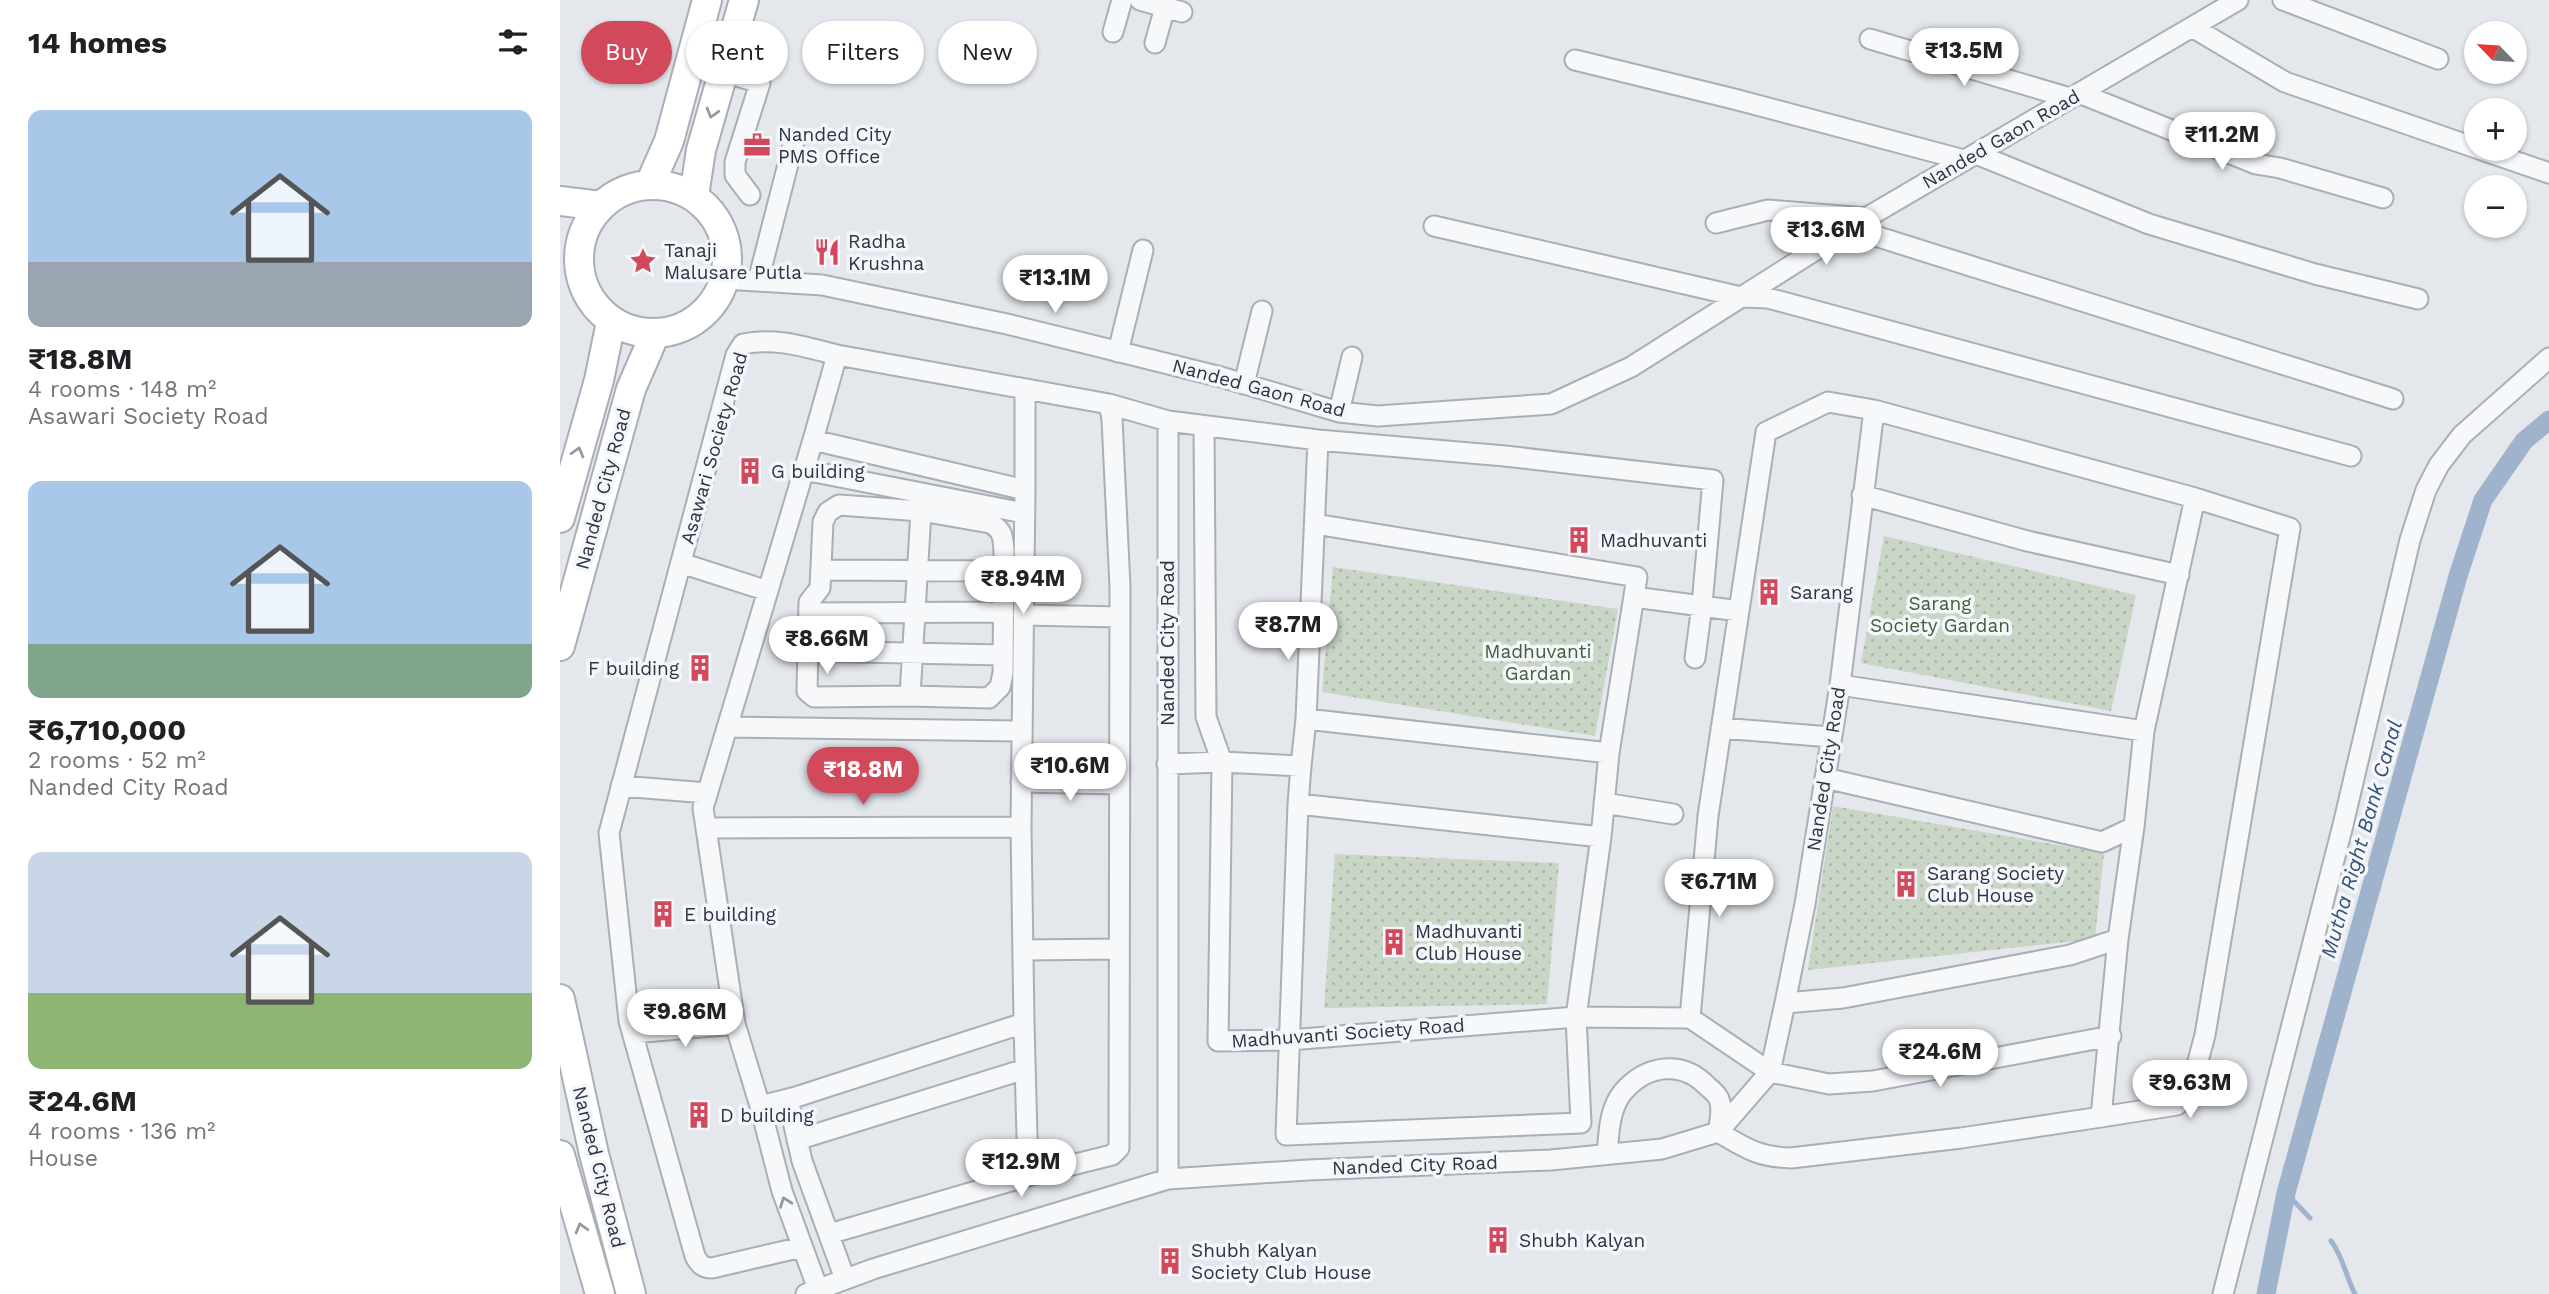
<!DOCTYPE html>
<meta charset="utf-8">
<style>
body{margin:0;font-family:"Work Sans",sans-serif;background:#f2f2f2;color:#202124;height:100vh;display:flex;flex-direction:column;font-size:26px;white-space:nowrap}
*{box-sizing:border-box;margin:0}
p{font-size:23px;color:#757577}
.icon{flex:none;width:38px;height:38px;fill:none;stroke:currentColor;stroke-width:2;stroke-linecap:round;stroke-linejoin:round}
.map{position:relative;flex:1;overflow:hidden}
.sheet{display:flex;flex-direction:column;background:#fff;width:560px}
.sheet>*{flex:none}
.guide{position:absolute;left:21px;top:21px;width:665px;height:63px;display:flex;gap:14px}
.needle{width:46px;rotate:295deg}
.tools{position:absolute;left:1904px;top:21px;display:grid;gap:14px}
.tools a{display:grid;place-items:center;width:63px;height:63px;border-radius:50%;background:#fff;box-shadow:0 2px 5px #0004;font-size:35px}
.price{position:absolute;translate:-50% -60px;padding:0 16px;border-radius:24px;background:#fff;color:#222;font-size:23px;line-height:46px;filter:drop-shadow(0 2px 4px #0008)}
.price::after{content:'';position:absolute;left:50%;top:42px;width:21px;height:16px;margin-left:-10px;background:inherit;clip-path:polygon(0 0,100% 0,50% 100%)}
.price.selected{background:#d1495b;color:#fff}
ul{padding:0;list-style:none}
li{display:grid;align-content:center;gap:14px;height:371px;padding:0 28px}
li span{display:grid;place-items:center;height:217px;border-radius:14px;color:#555}
li>.icon{margin-inline-start:auto}
span .icon{width:126px;height:126px;fill:#fffc;stroke-width:1}
li b{font-size:30px}
h2{display:flex;justify-content:space-between;align-items:center;height:84px;padding:0 28px;font-size:30px}
.tag{padding:0 24px;border-radius:32px;background:#fff;box-shadow:0 2px 5px #0004;font-size:24px;line-height:63px}
.tag.selected{background:#d1495b;color:#fff}
main{display:flex;flex:1;min-height:0}
.map>svg:first-child{display:block}
</style>
<main>
<section class="sheet">
<h2>14 homes<svg class="icon" aria-label="filters" viewBox="0 0 24 24"><path d="M4 7h16M4 17h16"/><circle cx="9" cy="7" r="2"/><circle cx="15" cy="17" r="2"/></svg></h2>
<ul>
<li><span style="background:linear-gradient(#a9c7e8 70%,#9aa5b1 0)"><svg class="icon" aria-label="home" viewBox="0 0 24 24"><path d="M3 11l9-7 9 7M6 9v11h12V9"/></svg></span><div><b>₹18.8M</b><p>4 rooms · 148 m²</p><p>Asawari Society Road</p></div></li>
<li><span style="background:linear-gradient(#a9c7e8 75%,#7fa58c 0)"><svg class="icon" aria-label="home" viewBox="0 0 24 24"><path d="M3 11l9-7 9 7M6 9v11h12V9"/></svg></span><div><b>₹6,710,000</b><p>2 rooms · 52 m²</p><p>Nanded City Road</p></div></li>
<li><span style="background:linear-gradient(#c9d6e8 65%,#8fb573 0)"><svg class="icon" aria-label="home" viewBox="0 0 24 24"><path d="M3 11l9-7 9 7M6 9v11h12V9"/></svg></span><div><b>₹24.6M</b><p>4 rooms · 136 m²</p><p>House</p></div></li>
</ul>
</section>
<div class="map">
<svg width="1989" height="1294" viewBox="0 0 1989 1294">
<defs>
<pattern id="grass-dots" width="8" height="8" patternUnits="userSpaceOnUse" patternTransform="scale(1.75)"><rect width="8" height="8" fill="#c9d6c5"/><path d="M2 2h.1M6 6h.1" fill="none" stroke="#adb8ab" stroke-width="1.8" stroke-linecap="round"/></pattern>
</defs>
<rect width="100%" height="100%" fill="#e4e7ec"/>
<path fill="url(#grass-dots)" d="M1324,536L1576,595L1551,711L1301,663Z
M773,567L1058,609L1035,736L762,692Z
M1273,806L1544,853L1535,939L1248,970Z
M775,854L999,863L987,1004L764,1008Z"/>
<g fill="none" stroke-linecap="round" stroke-linejoin="round">
<path stroke="#9fb4cc" stroke-width="5" d="M1726,1193L1750,1218
M1771,1241C1783,1256 1786,1277 1795,1294"/>
<path stroke="#9fb4cc" stroke-width="19" d="M1706,1294L1726,1193L1898,576L1923,500L1964,441L1989,420"/>
<defs>
<path id="street" d="M580,0L622,12
M1723,0L1878,59
M1632,27L1725,82L1916,148
M553,32L562,0
M1310,39L1510,98
M595,43L605,7
M1015,60L1174,99L1404,160
M163,72L200,83L175,162V175L190,195
M1519,93L1696,164L1720,168L1823,198
M1919,149L1989,173
M1416,154L1589,224L1755,274L1858,299
M1156,223L1208,210L1306,218
M874,226L1181,297L1208,298L1791,456
M1290,228L1833,399
M164,279L262,285L447,324L661,377L779,412L818,416L991,404L1071,367L1306,218L1678,0
M198,281L234,141
M558,352L583,250
M277,355L549,404L552,419L560,587L559,1148L552,1155L468,1176
M684,384L702,311
M465,390V490
M549,404L608,421L758,440L945,456L1153,480L1142,605L1135,658
M1314,410L1635,498L1730,528L1645,1035L1630,1091L1617,1105L1541,1117
M779,412L792,357
M644,426L646,717L662,762L658,1041L729,1040L1016,1017L1041,837
M244,470L464,513
M1302,495L1467,541L1619,575
M755,524L1077,577L1049,753
M121,563L208,591
M261,570L444,571
M1074,597L1179,611
M249,613L443,612
M463,615L560,617
M248,651L443,655
M1280,685L1584,731
M350,696L429,698L440,687L443,673L444,551C443,537 443,530 430,523L361,511L279,505L268,512L263,522L260,588L249,602L247,691L254,697L350,696L361,511L362,493
M746,719L758,440
M167,727L462,731
M1161,728L1271,737
M607,764L662,762L741,766L746,719L1049,753L1041,837L738,804L741,766
M1265,778L1542,842L1574,827
M461,782L559,784
M61,786L147,793
M1044,803L1113,814
M738,804L726,1135L1021,1123L1016,1017L1130,1018L1210,1072L1269,1084L1313,1081L1551,1036
M146,828L461,827
M463,950L559,949
M1225,1003L1283,998L1510,955L1558,939
M73,1033L175,1024
M228,1099L242,1161L285,1279
M200,1106L236,1097L464,1023L461,827L465,490L253,440L143,808L175,1024L200,1106L222,1191L258,1289
M1158,1132C1185,1148 1198,1157 1231,1158L1401,1138L1541,1117L1558,939L1574,827L1584,731L1635,498
M237,1140L465,1069
M1047,1154C1049,1133 1049,1109 1063,1092C1087,1064 1123,1060 1148,1087C1152,1090 1157,1095 1159,1099C1163,1109 1160,1122 1158,1132
M608,1179V421
M269,1234L468,1176L464,1023
M242,1247L152,1268C143,1268 139,1264 135,1256L69,1021L49,833L176,355L183,344C215,337 245,347 277,355L253,440
M246,1294L313,1269L608,1179L748,1170L991,1160L1102,1149L1158,1132L1210,1072L1225,1003L1245,904L1280,685L1314,410L1268,402L1206,432L1148,816L1130,1018
M1663,1294L1783,825L1850,540L1866,490L1879,465L1902,435L1989,358"/>
<path id="secondary" d="M90,184L109,141L147,0
M19 259a74 74 0 1 1 148 0a74 74 0 1 1-148 0Z
M134,196L141,150L184,0
M0,201L41,206
M0,518L39,380L51,322
M0,646L71,389L95,334
M0,999L34,1154L71,1294
M0,1155L40,1294"/>
</defs>
<use href="#street" stroke="#a9aeb7" stroke-width="23"/>
<use href="#secondary" stroke="#a9aeb7" stroke-width="32"/>
<use href="#street" stroke="#f7f8fa" stroke-width="19"/>
<use href="#secondary" stroke="#fff" stroke-width="28"/>
</g>
<defs><path id="oneway-chevron" d="M-2-3.5L2.5 0L-2 3.5" fill="none" stroke-width="1.6" stroke-linecap="round" stroke-linejoin="round" transform="scale(1.75)"/></defs>
<g stroke="#959aa2">
<use href="#oneway-chevron" transform="translate(152 113) rotate(106)"/>
<use href="#oneway-chevron" transform="translate(18 452) rotate(-74)"/>
<use href="#oneway-chevron" transform="translate(21 1228) rotate(-106)"/>
</g>
<use stroke="#9196a0" href="#oneway-chevron" transform="translate(225 1202) rotate(-110)"/>
<defs>
<symbol id="office-bare" viewBox="-9 -9 18 18"><path d="M-6-3h4V-5.5h4V-3h4V5H-6ZM-1-4.5V-3h2v-1.5ZM-6 0V1H6V0Z" fill="#d1495b" stroke="#f4f6f9" stroke-width="2.5" paint-order="stroke"/></symbol>
<symbol id="restaurant-bare" viewBox="-9 -9 18 18"><path d="M-5-6h1v4h1v-4h1v4h1v-4h1v5L-1.5 .5V6h-2V.5L-5-1ZM5-6V6H3V1.5H1.5Q1.5-4 5-6Z" fill="#d1495b" stroke="#f4f6f9" stroke-width="2.5" paint-order="stroke"/></symbol>
<symbol id="sight-bare" viewBox="-9 -9 18 18"><path d="M0-6L1.8-2.2L6-1.7L2.9 1.2L3.7 5.4L0 3.3L-3.7 5.4L-2.9 1.2L-6-1.7L-1.8-2.2Z" fill="#d1495b" stroke="#f4f6f9" stroke-width="2.5" paint-order="stroke"/></symbol>
<symbol id="building-bare" viewBox="-9 -9 18 18"><path d="M-4-6H4V6H1V3H-1V6H-4ZM-2.5-4.3h1.7v1.8h-1.7ZM.8-4.3h1.7v1.8H.8ZM-2.5-1h1.7V.8h-1.7ZM.8-1h1.7V.8H.8Z" fill="#d1495b" stroke="#f4f6f9" stroke-width="2.5" paint-order="stroke"/></symbol>
</defs>
<g fill-rule="evenodd">
<use href="#office-bare" x="178" y="126" width="38" height="38"/>
<use href="#restaurant-bare" x="248" y="233" width="38" height="38"/>
<use href="#sight-bare" x="64" y="242" width="38" height="38"/>
<use href="#building-bare" x="171" y="452" width="38" height="38"/>
<use href="#building-bare" x="1000" y="521" width="38" height="38"/>
<use href="#building-bare" x="1190" y="573" width="38" height="38"/>
<use href="#building-bare" x="121" y="649" width="38" height="38"/>
<use href="#building-bare" x="1327" y="865" width="38" height="38"/>
<use href="#building-bare" x="84" y="895" width="38" height="38"/>
<use href="#building-bare" x="815" y="923" width="38" height="38"/>
<use href="#building-bare" x="120" y="1096" width="38" height="38"/>
<use href="#building-bare" x="919" y="1221" width="38" height="38"/>
<use href="#building-bare" x="591" y="1242" width="38" height="38"/>
</g>
<g text-anchor="middle" dominant-baseline="central" stroke-width="7" stroke-linejoin="round" paint-order="stroke">
<g font-size="19" fill="#2b3445" stroke="#f4f6f9" text-anchor="start">
<text x="218" y="134">Nanded City<tspan x="218" dy="22">PMS Office</tspan></text>
<text x="288" y="241">Radha<tspan x="288" dy="22">Krushna</tspan></text>
<text x="104" y="250">Tanaji<tspan x="104" dy="22">Malusare Putla</tspan></text>
<text x="211" y="471">G building</text>
<text x="1040" y="540">Madhuvanti</text>
<text x="1230" y="592">Sarang</text>
<text x="119" y="668" text-anchor="end">F building</text>
<text x="1367" y="873">Sarang Society<tspan x="1367" dy="22">Club House</tspan></text>
<text x="124" y="914">E building</text>
<text x="855" y="931">Madhuvanti<tspan x="855" dy="22">Club House</tspan></text>
<text x="160" y="1115">D building</text>
<text x="959" y="1240">Shubh Kalyan</text>
<text x="631" y="1250">Shubh Kalyan<tspan x="631" dy="22">Society Club House</tspan></text>
</g>
<g font-size="19" fill="#2b3445" stroke="#f4f6f9">
<text transform="translate(1441 139) rotate(-30)">Nanded Gaon Road</text>
<text transform="translate(699 388) rotate(15)">Nanded Gaon Road</text>
<text transform="translate(154 448) rotate(-74)">Asawari Society Road</text>
<text transform="translate(43 489) rotate(-75)">Nanded City Road</text>
<text transform="translate(607 643) rotate(-90)">Nanded City Road</text>
<text transform="translate(1266 769) rotate(-81)">Nanded City Road</text>
<text transform="translate(788 1033) rotate(-4)">Madhuvanti Society Road</text>
<text transform="translate(855 1165) rotate(-2)">Nanded City Road</text>
<text transform="translate(39 1167) rotate(76)">Nanded City Road</text>
</g>
<g font-size="19" fill="#3f6138" stroke="#f4f6f9">
<text x="1380" y="603">Sarang<tspan x="1380" dy="22">Society Gardan</tspan></text>
<text x="978" y="651">Madhuvanti<tspan x="978" dy="22">Gardan</tspan></text>
</g>
<g font-size="21" font-style="italic" fill="#34527a" stroke="#f4f6f9">
<text transform="translate(1801 839) rotate(-74)">Mutha Right Bank Canal</text>
</g>
</g>
</svg>
<div class="tools">
<a><svg class="needle" viewBox="-14 -14 28 28"><path d="M0-13l5 13h-10z" fill="#e53935"/><path d="M0 13l5-13h-10z" fill="#757577"/></svg></a>
<a>+</a>
<a>−</a>
</div>
<b class="price" style="left:1404px;top:88px">₹13.5M</b>
<b class="price" style="left:1662px;top:172px">₹11.2M</b>
<b class="price" style="left:1266px;top:267px">₹13.6M</b>
<b class="price" style="left:495px;top:315px">₹13.1M</b>
<b class="price" style="left:463px;top:616px">₹8.94M</b>
<b class="price" style="left:728px;top:662px">₹8.7M</b>
<b class="price" style="left:267px;top:676px">₹8.66M</b>
<b class="price" style="left:510px;top:803px">₹10.6M</b>
<b class="price selected" style="left:303px;top:807px">₹18.8M</b>
<b class="price" style="left:1159px;top:919px">₹6.71M</b>
<b class="price" style="left:125px;top:1049px">₹9.86M</b>
<b class="price" style="left:1380px;top:1089px">₹24.6M</b>
<b class="price" style="left:1630px;top:1120px">₹9.63M</b>
<b class="price" style="left:461px;top:1199px">₹12.9M</b>
<div class="guide">
<a class="tag selected">Buy</a>
<a class="tag">Rent</a>
<a class="tag">Filters</a>
<a class="tag">New</a>
</div>
</div>
</main>
